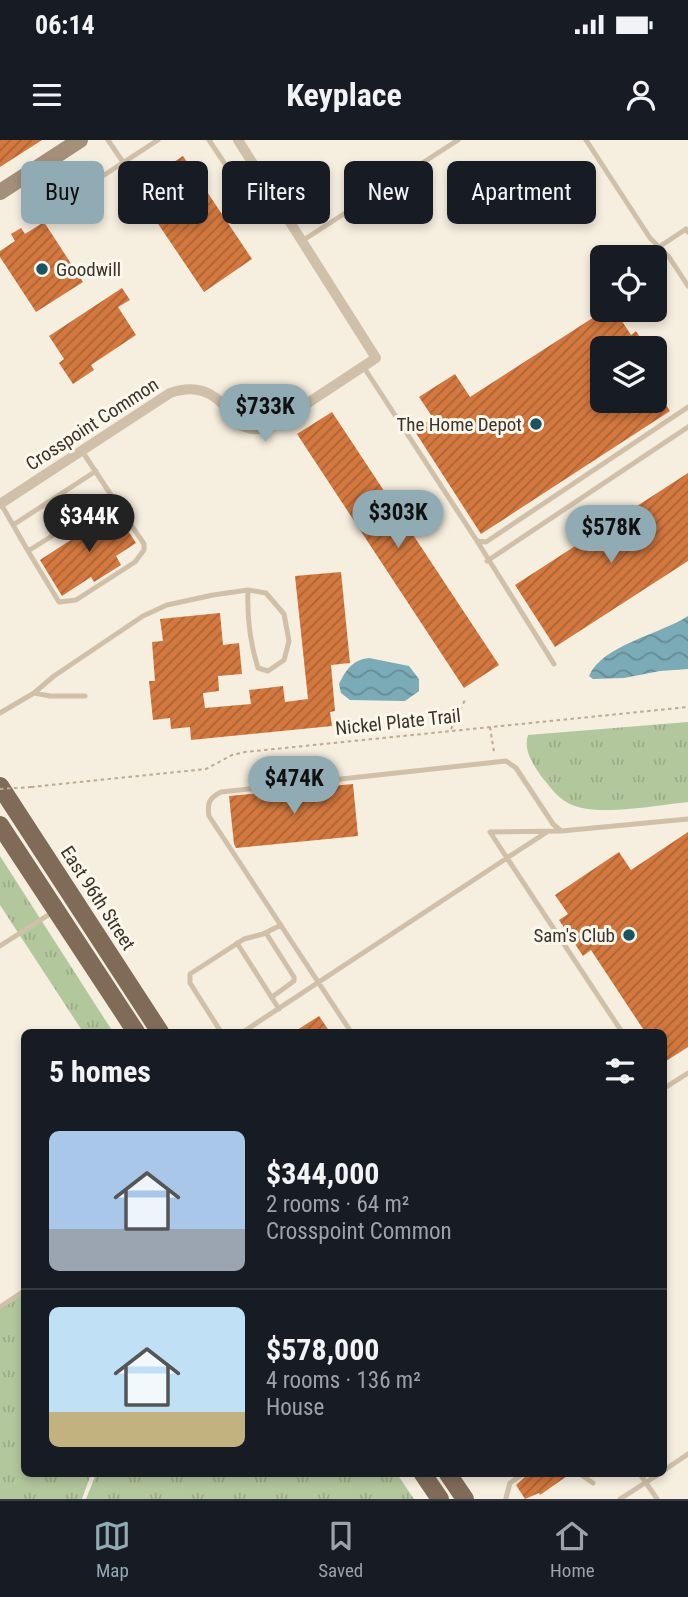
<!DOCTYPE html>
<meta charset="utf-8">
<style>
body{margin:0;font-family:"Roboto Condensed",sans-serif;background:#20242c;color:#f1f3f6;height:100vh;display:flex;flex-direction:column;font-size:26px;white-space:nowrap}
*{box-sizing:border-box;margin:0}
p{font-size:23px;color:#9ea1a6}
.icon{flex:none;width:38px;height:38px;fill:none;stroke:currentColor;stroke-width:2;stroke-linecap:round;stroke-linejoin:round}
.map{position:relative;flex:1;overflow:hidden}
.details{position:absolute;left:21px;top:889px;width:646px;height:448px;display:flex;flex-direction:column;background:#171b24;border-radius:10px;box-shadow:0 4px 10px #0003}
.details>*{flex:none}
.hud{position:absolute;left:21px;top:21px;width:648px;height:63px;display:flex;gap:14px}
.fabs{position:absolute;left:590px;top:105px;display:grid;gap:14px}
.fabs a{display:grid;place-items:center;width:77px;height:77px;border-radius:10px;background:#171b24;box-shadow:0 4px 10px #0003;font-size:35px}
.price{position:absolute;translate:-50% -60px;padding:0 16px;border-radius:24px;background:#90abb4;color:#111;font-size:23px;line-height:46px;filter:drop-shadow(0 2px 4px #0008)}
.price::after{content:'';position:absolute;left:50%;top:42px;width:21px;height:16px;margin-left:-10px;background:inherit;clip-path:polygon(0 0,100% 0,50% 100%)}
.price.on{background:#222;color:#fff}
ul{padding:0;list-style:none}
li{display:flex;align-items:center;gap:21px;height:175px;padding:0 28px}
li+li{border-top:2px solid #363941}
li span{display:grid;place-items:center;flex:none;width:196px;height:140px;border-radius:10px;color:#555}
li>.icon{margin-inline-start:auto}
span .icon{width:84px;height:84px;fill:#fffc;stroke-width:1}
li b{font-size:30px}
h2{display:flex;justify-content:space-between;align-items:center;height:84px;padding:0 28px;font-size:30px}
.tag{padding:0 24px;border-radius:10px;background:#171b24;box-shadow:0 4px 10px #0003;font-size:24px;line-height:63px}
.tag.on{background:#90abb4;color:#111}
.status{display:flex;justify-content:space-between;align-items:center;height:49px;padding:0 35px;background:#171b24;direction:ltr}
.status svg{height:19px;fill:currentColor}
header{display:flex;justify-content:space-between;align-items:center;height:91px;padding:0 28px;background:#171b24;font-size:32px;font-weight:700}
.dock{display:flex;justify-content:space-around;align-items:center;height:98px;border-top:2px solid #363941;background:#171b24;font-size:19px;color:#9ea1a6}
.dock a{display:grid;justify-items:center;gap:4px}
.dock .on{color:#90abb4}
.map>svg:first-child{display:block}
</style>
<div class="status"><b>06:14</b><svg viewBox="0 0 49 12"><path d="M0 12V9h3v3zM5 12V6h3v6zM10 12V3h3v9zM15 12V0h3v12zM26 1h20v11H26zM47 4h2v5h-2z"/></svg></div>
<header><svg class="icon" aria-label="menu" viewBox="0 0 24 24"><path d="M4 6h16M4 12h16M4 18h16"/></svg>Keyplace<svg class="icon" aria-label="person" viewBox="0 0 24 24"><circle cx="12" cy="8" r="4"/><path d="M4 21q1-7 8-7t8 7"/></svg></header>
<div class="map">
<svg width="688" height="1359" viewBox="0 0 688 1359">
<defs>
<pattern id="grass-tufts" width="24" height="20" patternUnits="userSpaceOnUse" patternTransform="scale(1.75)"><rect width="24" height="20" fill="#b3c79d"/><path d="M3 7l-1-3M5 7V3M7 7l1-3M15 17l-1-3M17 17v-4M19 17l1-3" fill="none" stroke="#9bab87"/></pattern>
<pattern id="water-waves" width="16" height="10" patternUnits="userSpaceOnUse" patternTransform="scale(1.75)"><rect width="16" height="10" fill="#7aabb6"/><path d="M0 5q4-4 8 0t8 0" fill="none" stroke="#658c94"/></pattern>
<pattern id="building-hatch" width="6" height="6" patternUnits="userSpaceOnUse" patternTransform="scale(1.75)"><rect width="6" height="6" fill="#d3783f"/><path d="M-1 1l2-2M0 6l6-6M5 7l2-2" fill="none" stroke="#ac6335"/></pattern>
</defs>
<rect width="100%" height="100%" fill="#f6eedf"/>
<path fill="url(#grass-tufts)" d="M688,582V662C657,665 594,678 568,663C557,657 549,646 541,636C533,624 523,610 528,595Z
M0,716L113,892H83L0,765Z
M24,1151V1334H91L82,1359H0V1167Z
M96,1334H397L414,1359H86Z"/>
<path fill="url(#water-waves)" d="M688,476V529L660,531L624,538L593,539L589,536C602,505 661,494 688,476Z
M369,518L409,526L419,539V551L405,561L350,560L341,553L339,544C346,530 352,520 369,518Z"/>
<path fill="url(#building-hatch)" d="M0,0H42L0,27Z
M183,16L252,119L204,152L134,48Z
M44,82L83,142L36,172L0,117V111L15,101L11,94L21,88L25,94Z
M122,148L130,160L118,167L136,195L91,225L94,230L73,244L59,223L64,219L49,196Z
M605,170H626L618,175L631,195L636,191L647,208H602V261H654V247L670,271L481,394L414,290L433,278L419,257L455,234L470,257Z
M654,220L667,238L654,246Z
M332,272L499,525L464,548L297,294Z
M688,333V421L555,507L515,445Z
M115,371L136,403L116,416L121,425L94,442L91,437L62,456L40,420Z
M341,432L350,523L331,525L335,571L330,572L332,586L191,600L190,587L171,589L170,578L153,580L149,541H155L152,502L163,501L160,479L220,473L223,505L239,503L242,534L218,536L219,551L203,553L205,568L251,564L249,550L283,546L285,562L308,559L295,436Z
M353,644L358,696L236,708L234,704L229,656Z
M688,692V907L663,923V892H645L591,810L583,816L559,780L568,774L555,755L619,712L631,730Z
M319,876L330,892H294Z
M528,1334H570L540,1355L539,1353L525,1359L516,1345Z"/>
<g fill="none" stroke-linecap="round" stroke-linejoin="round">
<path stroke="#bcaa93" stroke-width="2" stroke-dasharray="3.5 3.5" stroke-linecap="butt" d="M490,587L494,612
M451,589L466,558
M31,647L206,629L232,615L245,612L688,567"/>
<path stroke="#d0c0a9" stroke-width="5" d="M108,0L123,22
M209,0L229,30
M586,0L650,98L669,117L688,146
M95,41L158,0
M302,101L458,0
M659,107L686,89L688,92
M363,226L477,401L486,402L688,267
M1,364L28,411L113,358L82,311
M13,385L96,331
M477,401L554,524
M28,411L59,462L76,460L135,422L144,410V404L113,358
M487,421L688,287
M34,553L54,536L143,476L167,465L213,455L248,450L266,453L284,474L289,501L284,520L268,531L258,528C250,503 247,476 248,450
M0,573L34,553L50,556H85
M490,692L507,718L547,692
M490,692L560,691
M266,793L294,837V841L272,857
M237,803L279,869
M0,806L53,772
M221,892L190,843V834L244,799L263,794L281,785
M243,892L507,718L622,892
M351,892L209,676C207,663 209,658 221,652L506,621L516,628L553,684L561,691L688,679
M663,949L688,933
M0,1167L24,1151
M663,1331L688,1314
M580,1334L593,1343
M640,1334L657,1359
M506,1358L510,1343L523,1334
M620,1359L659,1334"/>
<path stroke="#d0c0a9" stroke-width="10" d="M0,364L170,253C195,244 213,251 229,271C234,277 238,285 245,287C258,293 271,286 282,280L376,218L238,0"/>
<path stroke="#a48f7a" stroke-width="16" d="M0,52L80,0"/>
<path stroke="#806b59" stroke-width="18" d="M0,646L160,892
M0,685L136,892
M423,1334L440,1359
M448,1334L465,1359"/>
<path stroke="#bcaa93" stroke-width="2" stroke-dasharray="3.5 3.5" stroke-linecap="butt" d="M0,649L31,647"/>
</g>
<g fill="#195463" stroke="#fcf7ec" stroke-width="2.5">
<circle cx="42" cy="129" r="7"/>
<circle cx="536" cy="284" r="7"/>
<circle cx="629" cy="795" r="7"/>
</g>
<g text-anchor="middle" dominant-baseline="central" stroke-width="6" stroke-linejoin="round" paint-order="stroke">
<g font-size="19" fill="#3c3229" stroke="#fcf7ec" text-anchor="end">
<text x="56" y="129" text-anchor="start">Goodwill</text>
<text x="522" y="284">The Home Depot</text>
<text x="615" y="795">Sam's Club</text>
</g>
<g font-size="19" fill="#3c3229" stroke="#fcf7ec">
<text transform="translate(92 284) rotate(-33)">Crosspoint Common</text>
<text transform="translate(398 582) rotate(-6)">Nickel Plate Trail</text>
<text transform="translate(98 758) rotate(57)">East 96th Street</text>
</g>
</g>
</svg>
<div class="fabs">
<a><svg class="icon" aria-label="locate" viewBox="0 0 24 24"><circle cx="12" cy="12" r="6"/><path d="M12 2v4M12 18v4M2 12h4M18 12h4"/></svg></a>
<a><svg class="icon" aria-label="layers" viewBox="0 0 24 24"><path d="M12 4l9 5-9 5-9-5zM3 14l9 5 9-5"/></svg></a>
</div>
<b class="price" style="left:265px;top:304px">$733K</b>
<b class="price" style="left:398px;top:410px">$303K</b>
<b class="price on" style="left:89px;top:414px">$344K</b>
<b class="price" style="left:611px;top:425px">$578K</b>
<b class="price" style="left:294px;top:676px">$474K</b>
<div class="hud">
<a class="tag on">Buy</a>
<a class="tag">Rent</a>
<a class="tag">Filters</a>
<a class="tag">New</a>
<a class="tag">Apartment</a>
</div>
<section class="details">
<h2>5 homes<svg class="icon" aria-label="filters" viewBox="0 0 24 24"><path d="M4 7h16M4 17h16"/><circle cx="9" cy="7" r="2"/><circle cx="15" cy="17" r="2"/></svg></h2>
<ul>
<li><span style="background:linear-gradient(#a9c7e8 70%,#9aa5b1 0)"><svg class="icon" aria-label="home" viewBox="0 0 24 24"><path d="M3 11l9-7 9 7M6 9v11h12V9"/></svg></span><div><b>$344,000</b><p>2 rooms · 64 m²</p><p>Crosspoint Common</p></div></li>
<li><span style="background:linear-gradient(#bfe0f5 75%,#c2b280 0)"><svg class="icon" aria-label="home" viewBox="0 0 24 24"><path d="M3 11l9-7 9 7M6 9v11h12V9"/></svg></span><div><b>$578,000</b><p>4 rooms · 136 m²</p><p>House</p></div></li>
</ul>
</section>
</div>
<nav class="dock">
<a class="on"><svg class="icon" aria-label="map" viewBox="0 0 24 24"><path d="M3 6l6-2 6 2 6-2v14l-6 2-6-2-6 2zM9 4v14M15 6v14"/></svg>Map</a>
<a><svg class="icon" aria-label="saved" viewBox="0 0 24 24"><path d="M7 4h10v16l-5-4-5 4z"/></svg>Saved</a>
<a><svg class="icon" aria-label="home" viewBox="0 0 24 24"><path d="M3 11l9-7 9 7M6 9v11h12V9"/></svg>Home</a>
</nav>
